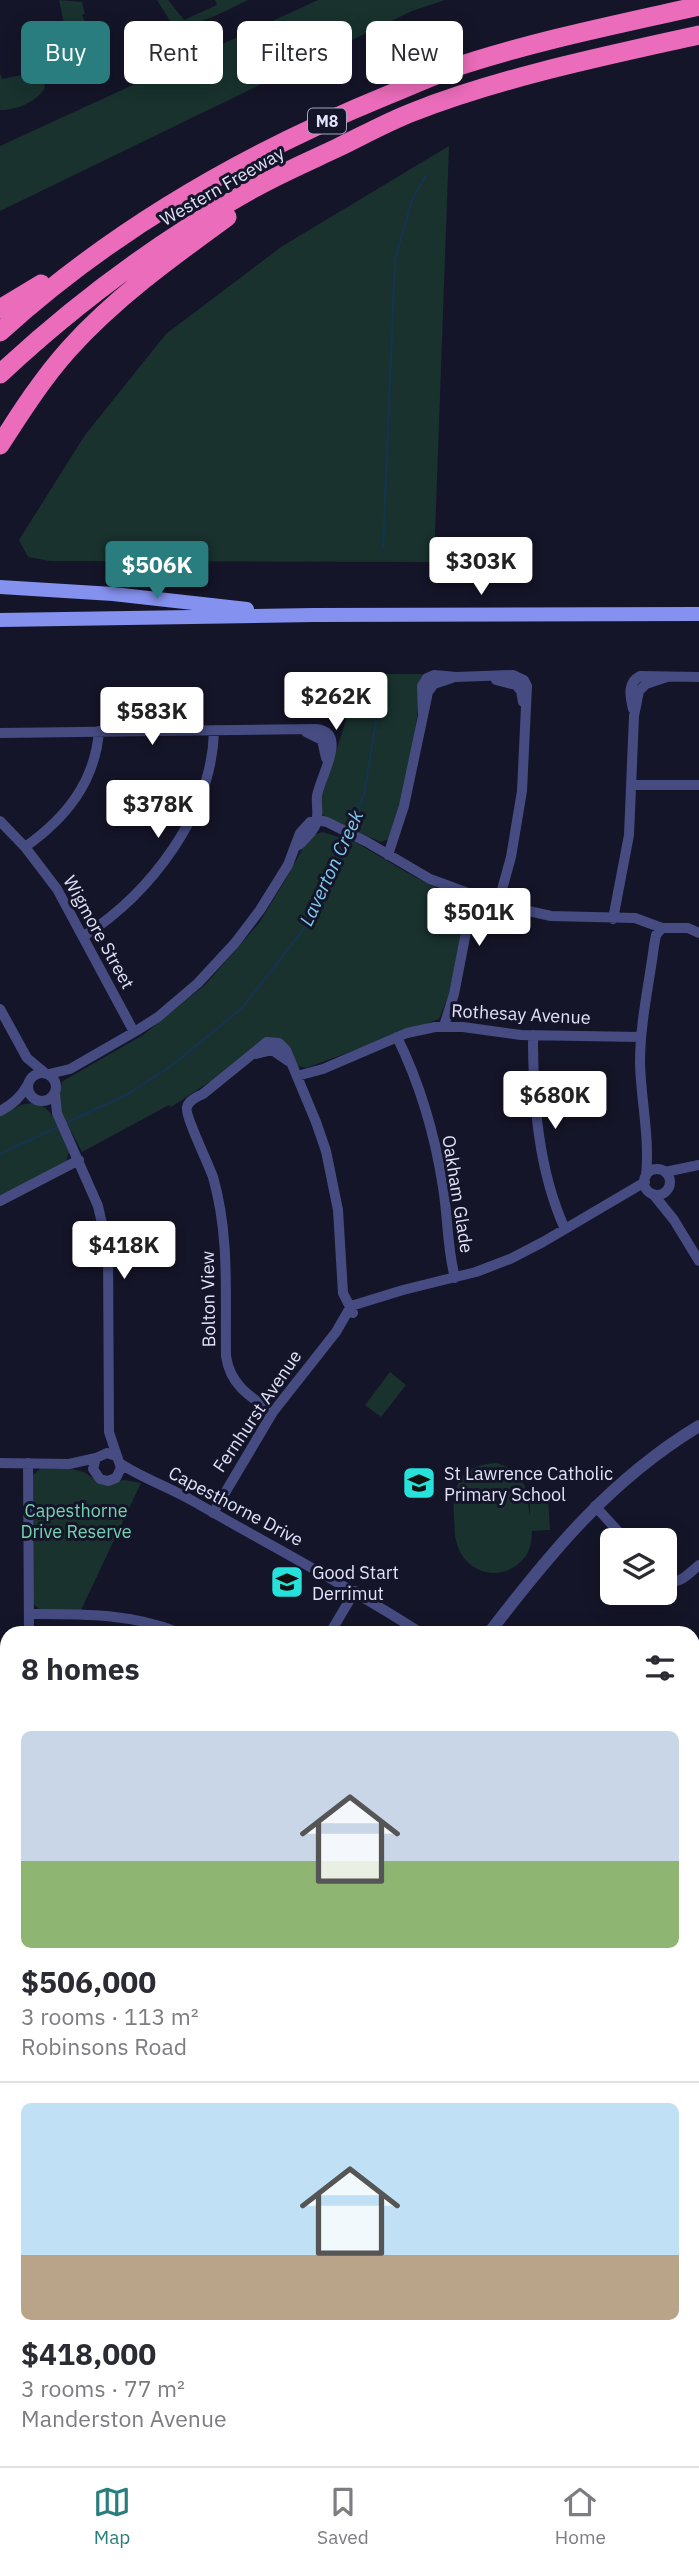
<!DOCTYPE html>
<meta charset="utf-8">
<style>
body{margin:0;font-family:"IBM Plex Sans",sans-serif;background:#f2f2f3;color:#2b2b33;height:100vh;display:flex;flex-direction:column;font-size:26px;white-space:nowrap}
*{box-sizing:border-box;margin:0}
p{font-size:23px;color:#7c7c81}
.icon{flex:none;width:38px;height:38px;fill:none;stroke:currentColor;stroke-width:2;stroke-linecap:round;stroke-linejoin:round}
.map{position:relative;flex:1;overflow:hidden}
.side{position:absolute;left:0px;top:1626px;width:700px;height:842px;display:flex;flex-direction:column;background:#fff;border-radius:21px 21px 0 0;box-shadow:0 4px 18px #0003}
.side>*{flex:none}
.guide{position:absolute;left:21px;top:21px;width:658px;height:63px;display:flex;gap:14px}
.controls{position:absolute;left:600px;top:1528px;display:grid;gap:14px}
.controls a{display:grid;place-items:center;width:77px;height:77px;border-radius:10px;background:#fff;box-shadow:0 4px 18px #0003;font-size:35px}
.price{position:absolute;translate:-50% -60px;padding:0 16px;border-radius:7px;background:#fff;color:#222;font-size:23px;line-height:46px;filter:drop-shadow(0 2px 4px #0008)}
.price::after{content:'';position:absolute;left:50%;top:42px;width:21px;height:16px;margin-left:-10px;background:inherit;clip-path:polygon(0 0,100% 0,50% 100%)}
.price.active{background:#297d7e;color:#fff}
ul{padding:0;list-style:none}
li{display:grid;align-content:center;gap:14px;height:371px;padding:0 21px}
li+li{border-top:2px solid #e1e1e2}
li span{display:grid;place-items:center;height:217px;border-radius:10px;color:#555}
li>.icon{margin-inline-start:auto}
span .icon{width:126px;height:126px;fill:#fffc;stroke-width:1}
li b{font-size:30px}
h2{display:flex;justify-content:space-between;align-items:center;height:84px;padding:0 21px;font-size:30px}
.pill{padding:0 24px;border-radius:10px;background:#fff;box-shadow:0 4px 18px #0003;font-size:24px;line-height:63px}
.pill.active{background:#297d7e;color:#fff}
.dock{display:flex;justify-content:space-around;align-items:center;height:98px;border-top:2px solid #e1e1e2;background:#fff;font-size:19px;color:#7c7c81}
.dock a{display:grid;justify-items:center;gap:4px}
.dock .active{color:#297d7e}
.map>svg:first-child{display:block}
</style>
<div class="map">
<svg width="699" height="2466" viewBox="0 0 699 2466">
<rect width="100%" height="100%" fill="#151529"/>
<path fill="#19322e" d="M59,0L82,2L85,14L82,15L88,29L81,30L80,26L65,29Z
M157,0H168L184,20L217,5L215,0H248C230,8 189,32 172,24Z
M318,0H445L412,11L0,211V146Z
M88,32L92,49L89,54L68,59L62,58L58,40L70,38L71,42L83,39L82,33Z
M93,59L92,69L74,80L64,82L57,78L54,68Z
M41,71L45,87C39,101 15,111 0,110V73L2,79Z
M449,146L434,562L50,561L28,557L19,540L85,435L166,334L281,247Z
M350,674H428L419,704L405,791L389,839L381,842L325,818L321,813L320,802L346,720Z
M322,832L355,842L413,876L464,901L465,911L449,995L439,1019L306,1068L298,1066L283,1042L220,1075L171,1107L169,1105L82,1152C72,1131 51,1104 63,1081L143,1035L205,985L259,923L286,879L304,846L314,835Z
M31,1103C55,1104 61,1134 69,1152L66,1162L0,1195V1115L21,1105Z
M390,1372L406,1385L381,1417L365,1405Z
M496,1463C527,1471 526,1489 530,1516V1498L548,1497L550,1530L532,1531C532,1546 528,1559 514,1567C490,1582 461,1567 456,1540C454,1533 455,1526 454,1519C452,1486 459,1465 496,1463Z
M41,1468L71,1469L84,1472L103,1485L124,1480L141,1483L81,1610H41L33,1604V1475Z
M699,1817V1924L693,1919V1821Z
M7,2429V2460L123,2461L114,2466H0V2437Z"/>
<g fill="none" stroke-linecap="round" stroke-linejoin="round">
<path stroke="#17324b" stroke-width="2.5" d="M383,549L395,260L412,200L426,175
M349,831L364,795L383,678
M66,1123L128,1094L175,1063L242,1008L307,925L346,837
M0,1154L60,1126
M13,2466L17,2460"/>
<path stroke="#464c82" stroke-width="10" d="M496,680L516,685L521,691L523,702
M633,709C630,696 627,683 640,676L699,677
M423,713L422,686L427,678L434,675L456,677L513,675L524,680L527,686L522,791L511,857L498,904
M306,732L322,740L326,758
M0,733L316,729C349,733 320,776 317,796C316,805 319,815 316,824C313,832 305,839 299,845
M632,785H699
M0,821L25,847L57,889L134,1032
M25,847C66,818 95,782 99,731
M388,855L404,806L428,692L434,684L452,678
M613,919L629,835L634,716L639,691L646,684L667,677
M84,936C151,893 212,813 214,731
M0,1009L27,1058L44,1072
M444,1026L454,994L473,896
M533,1035C533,1100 538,1170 565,1229
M397,1037C420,1084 435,1135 443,1187C448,1217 447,1248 455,1278
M256,1054L272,1050L288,1061
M28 1087a14 14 0 1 1 28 0a14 14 0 1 1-28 0Z
M49,1074L70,1069L136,1031L158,1017L198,983L235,943L260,910L288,865L300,833L310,822L317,820L327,822L367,842L430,879L498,904L551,916L635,918L662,928H688L699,933
M297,1076L323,1069L407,1033L435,1027H463L521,1035L641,1037
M55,1094L57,1113L98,1206L108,1250L109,1432L121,1468L116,1478L108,1481L100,1479L93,1469L96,1458L107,1453L116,1456
M0,1111C13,1104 21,1097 28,1084
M644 1182a13 13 0 1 1 26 0a13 13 0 1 1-26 0Z
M665,1172L699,1165
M646,1176C650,1138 641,1101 640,1063C640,1023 649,985 654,946L656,935L662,928
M653,1194L674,1220L699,1261
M0,1201L79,1160
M273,1412C250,1397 230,1385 226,1356C225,1296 230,1236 213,1177C209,1165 184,1114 187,1107C189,1100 197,1097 203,1094L267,1042L279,1043L286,1050L316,1122L326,1151L338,1210L343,1293L353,1313
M0,1463L69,1464L96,1458
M28,1463L29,1633
M121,1464C144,1479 169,1487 193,1501C269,1545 347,1585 421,1633
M595,1506L626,1540
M213,1513L273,1412L336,1332L351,1306L403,1290L476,1272L510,1259L543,1242L645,1182
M665,1581C680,1585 688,1574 699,1565
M29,1614C81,1614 130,1613 180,1633
M330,1633L355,1591
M693,1662H699
M0,1727H7
M0,1842H7
M693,1955H699
M0,1970L7,1969
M0,2088L7,2087
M693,2180L699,2171
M693,2265L699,2269
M0,2298C2,2312 1,2351 6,2360L0,2367
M693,2394H699
M267,2460L268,2466
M558,2460L559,2466
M674,2460L675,2466
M142,2466L144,2460"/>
<path stroke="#464c82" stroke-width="12" d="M489,1633C551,1552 610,1480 699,1426
M693,1718L699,1717
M407,2460L408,2466
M427,2466V2460"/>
<path stroke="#8591ee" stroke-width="14" d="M0,587L113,594L247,609
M0,620L314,615L699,614"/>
<path stroke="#eb6cbb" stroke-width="19" d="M0,309L41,284
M0,332C113,229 246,153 388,95C412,85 437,74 462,65C539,40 620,24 699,6
M0,374C74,305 154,245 242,195C272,177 305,163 337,148C362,136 387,122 413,112C502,77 605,56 699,35
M0,445C21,412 43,378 69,349C115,298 172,257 227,217"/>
</g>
<defs>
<symbol id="school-square" viewBox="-11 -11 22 22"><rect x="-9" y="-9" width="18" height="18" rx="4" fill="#26e2da" stroke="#151529"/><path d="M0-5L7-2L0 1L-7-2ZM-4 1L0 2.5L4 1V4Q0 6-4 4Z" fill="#111"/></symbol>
</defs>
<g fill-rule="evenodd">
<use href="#school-square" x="400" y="1464" width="38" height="38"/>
<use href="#school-square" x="268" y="1563" width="38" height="38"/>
</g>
<g text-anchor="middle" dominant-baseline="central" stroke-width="6" stroke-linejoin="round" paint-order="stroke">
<rect fill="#151529" stroke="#a4a4bc" stroke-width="2" x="308" y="108.5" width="38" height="25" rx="5"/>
<g font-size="16" font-weight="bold" fill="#e1e2fb">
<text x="327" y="121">M8</text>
</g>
<g font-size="18" fill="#e1e2fb" stroke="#151529">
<text transform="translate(222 186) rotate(-30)">Western Freeway</text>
<text transform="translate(99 932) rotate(61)">Wigmore Street</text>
<text transform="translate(521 1014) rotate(3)">Rothesay Avenue</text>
<text transform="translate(458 1194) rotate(81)">Oakham Glade</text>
<text transform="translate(208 1299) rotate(-91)">Bolton View</text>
<text transform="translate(257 1411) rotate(-56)">Fernhurst Avenue</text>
<text transform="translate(236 1506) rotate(28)">Capesthorne Drive</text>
</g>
<g font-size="18" fill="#e1e2fb" stroke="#151529" text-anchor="start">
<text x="444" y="1473">St Lawrence Catholic<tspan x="444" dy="21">Primary School</tspan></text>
<text x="312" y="1572">Good Start<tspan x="312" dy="21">Derrimut</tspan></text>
</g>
<g font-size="18" fill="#75d3ae" stroke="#151529">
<text x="76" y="1510">Capesthorne<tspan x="76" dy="21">Drive Reserve</tspan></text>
</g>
<g font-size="19" font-style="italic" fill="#7dc9ed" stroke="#151529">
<text transform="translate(331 868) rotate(-65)">Laverton Creek</text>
</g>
</g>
</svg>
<div class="controls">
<a><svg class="icon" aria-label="layers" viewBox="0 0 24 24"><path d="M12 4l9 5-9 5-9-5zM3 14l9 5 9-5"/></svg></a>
</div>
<b class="price" style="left:481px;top:597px">$303K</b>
<b class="price active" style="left:157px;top:601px">$506K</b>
<b class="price" style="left:336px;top:732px">$262K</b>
<b class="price" style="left:152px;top:747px">$583K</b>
<b class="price" style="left:158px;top:840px">$378K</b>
<b class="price" style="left:479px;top:948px">$501K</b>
<b class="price" style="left:555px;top:1131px">$680K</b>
<b class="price" style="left:124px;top:1281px">$418K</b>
<div class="guide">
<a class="pill active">Buy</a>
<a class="pill">Rent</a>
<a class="pill">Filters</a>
<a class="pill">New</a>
</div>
<section class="side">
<h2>8 homes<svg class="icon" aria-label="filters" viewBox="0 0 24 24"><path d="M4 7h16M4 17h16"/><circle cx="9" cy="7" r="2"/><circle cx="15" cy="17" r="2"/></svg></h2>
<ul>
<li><span style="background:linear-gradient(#c9d6e8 60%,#8fb573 0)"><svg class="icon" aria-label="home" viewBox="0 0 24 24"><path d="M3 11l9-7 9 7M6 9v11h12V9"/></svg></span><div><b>$506,000</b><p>3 rooms · 113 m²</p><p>Robinsons Road</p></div></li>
<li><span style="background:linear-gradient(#bfe0f5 70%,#b9a48a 0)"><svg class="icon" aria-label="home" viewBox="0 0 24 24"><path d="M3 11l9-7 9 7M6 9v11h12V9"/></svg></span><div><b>$418,000</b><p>3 rooms · 77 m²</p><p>Manderston Avenue</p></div></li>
</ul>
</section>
</div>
<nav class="dock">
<a class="active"><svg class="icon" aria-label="map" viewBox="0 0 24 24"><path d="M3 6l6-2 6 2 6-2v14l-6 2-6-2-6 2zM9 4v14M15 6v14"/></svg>Map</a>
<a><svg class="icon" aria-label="saved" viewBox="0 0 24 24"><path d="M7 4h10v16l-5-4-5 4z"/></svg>Saved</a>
<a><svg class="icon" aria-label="home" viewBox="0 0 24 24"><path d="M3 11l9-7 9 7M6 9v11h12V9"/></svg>Home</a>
</nav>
